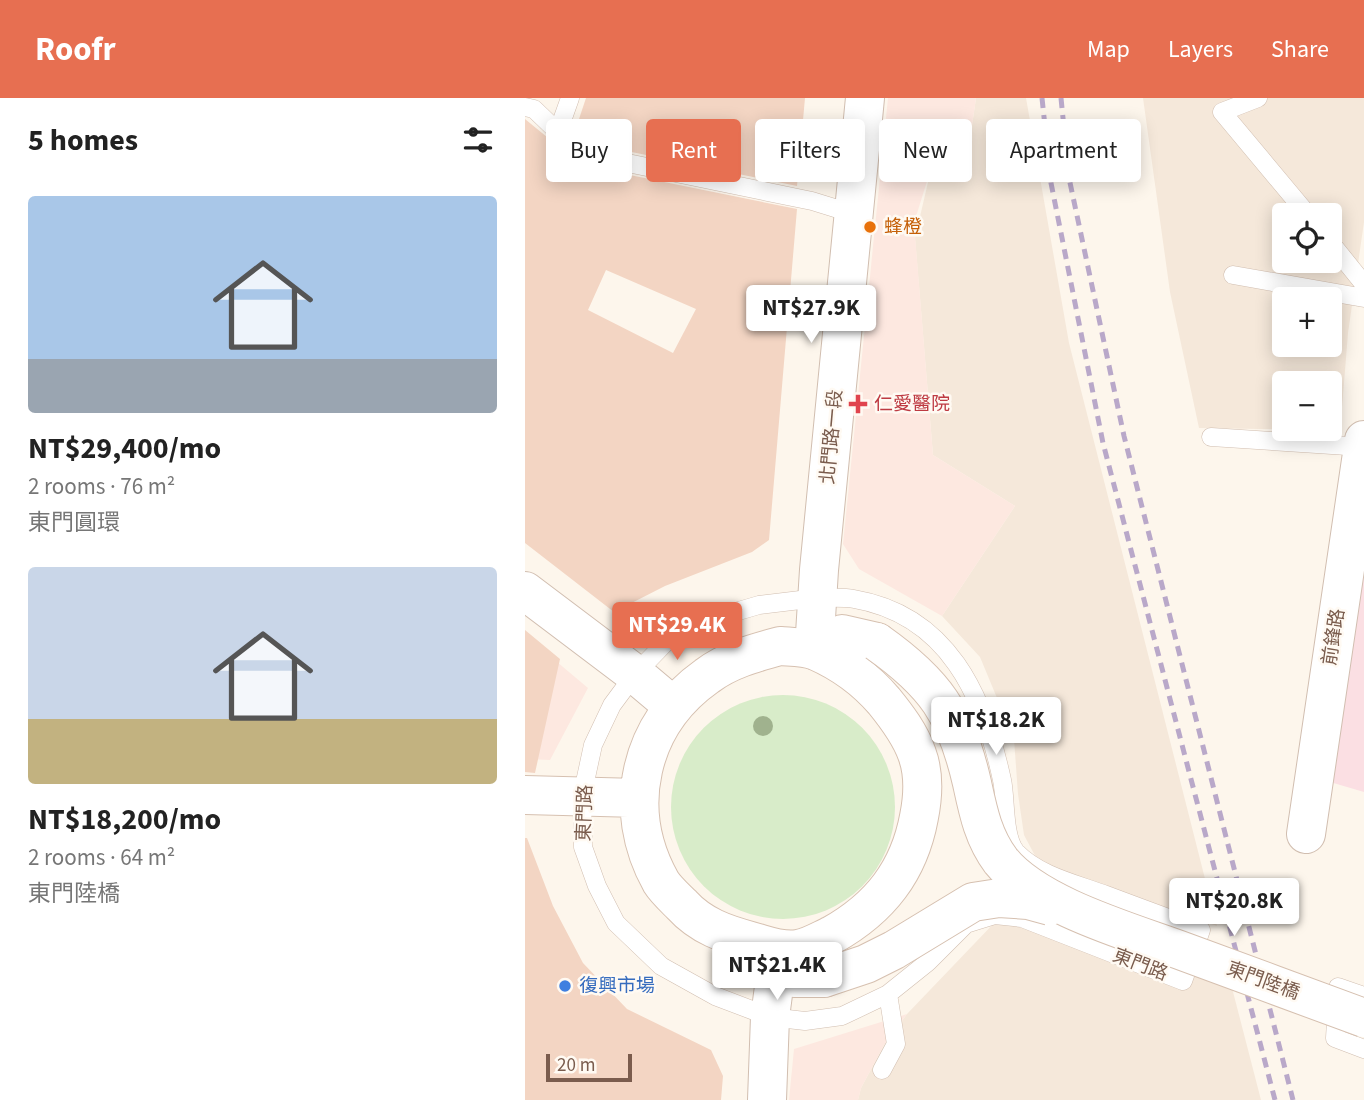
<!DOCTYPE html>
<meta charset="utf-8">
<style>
body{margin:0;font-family:"Source Sans 3","Noto Sans TC",sans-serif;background:#f6f6f6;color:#222;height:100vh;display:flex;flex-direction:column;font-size:26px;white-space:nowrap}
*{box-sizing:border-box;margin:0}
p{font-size:23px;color:#767676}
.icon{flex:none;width:38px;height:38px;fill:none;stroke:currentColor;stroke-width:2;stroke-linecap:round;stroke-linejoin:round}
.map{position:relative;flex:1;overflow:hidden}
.side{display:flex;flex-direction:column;background:#fff;width:525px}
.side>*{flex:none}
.banner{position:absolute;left:21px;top:21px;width:665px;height:63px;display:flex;gap:14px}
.tools{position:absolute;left:747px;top:105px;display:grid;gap:14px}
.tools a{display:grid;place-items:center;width:70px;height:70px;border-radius:7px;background:#fff;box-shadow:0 4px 18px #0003;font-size:35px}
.scale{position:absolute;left:21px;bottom:18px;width:86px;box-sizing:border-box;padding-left:7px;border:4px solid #7a5c4d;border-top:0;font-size:19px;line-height:24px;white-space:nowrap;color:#7a5c4d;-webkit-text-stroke:5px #fffaf3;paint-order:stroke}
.price{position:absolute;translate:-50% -60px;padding:0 16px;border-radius:7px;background:#fff;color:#222;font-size:23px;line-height:46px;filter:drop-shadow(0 2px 4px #0008)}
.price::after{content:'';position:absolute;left:50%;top:42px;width:21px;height:16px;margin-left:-10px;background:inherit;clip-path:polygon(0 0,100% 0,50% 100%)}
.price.active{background:#e76f51;color:#fff}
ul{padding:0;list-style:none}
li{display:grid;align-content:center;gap:14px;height:371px;padding:0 28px}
li span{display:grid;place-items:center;height:217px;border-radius:7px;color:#555}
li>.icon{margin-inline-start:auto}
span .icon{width:126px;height:126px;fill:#fffc;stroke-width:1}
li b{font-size:30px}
h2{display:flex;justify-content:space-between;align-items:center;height:84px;padding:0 28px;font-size:30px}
.chip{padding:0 24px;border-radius:7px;background:#fff;box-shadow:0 4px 18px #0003;font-size:24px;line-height:63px}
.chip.active{background:#e76f51;color:#fff}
header{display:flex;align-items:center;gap:42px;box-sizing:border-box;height:98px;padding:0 35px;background:#e76f51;color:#fff}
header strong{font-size:33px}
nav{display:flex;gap:38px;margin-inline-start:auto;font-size:24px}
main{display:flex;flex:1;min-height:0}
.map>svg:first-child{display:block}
</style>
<header>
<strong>Roofr</strong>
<nav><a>Map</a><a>Layers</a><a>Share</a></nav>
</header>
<main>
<section class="side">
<h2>5 homes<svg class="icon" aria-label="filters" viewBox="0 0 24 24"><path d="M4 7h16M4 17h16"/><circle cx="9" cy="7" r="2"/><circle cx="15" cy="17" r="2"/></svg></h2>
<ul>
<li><span style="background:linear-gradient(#a9c7e8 75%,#9aa5b1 0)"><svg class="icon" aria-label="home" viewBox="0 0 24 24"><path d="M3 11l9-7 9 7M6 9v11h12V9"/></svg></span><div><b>NT$29,400/mo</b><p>2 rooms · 76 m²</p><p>東門圓環</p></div></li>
<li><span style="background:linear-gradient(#c9d6e8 70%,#c2b280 0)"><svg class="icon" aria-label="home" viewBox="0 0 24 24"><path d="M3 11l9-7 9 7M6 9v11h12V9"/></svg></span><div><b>NT$18,200/mo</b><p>2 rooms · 64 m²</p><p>東門陸橋</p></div></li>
</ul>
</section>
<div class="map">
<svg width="839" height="1002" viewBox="0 0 839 1002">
<rect width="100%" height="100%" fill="#fdf6ec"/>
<path fill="#f5e8da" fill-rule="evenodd" d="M451,0H501L544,245L692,828L515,767L499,737L493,696L489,641L455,559L417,518L490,408L408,357L390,140L407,67L418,42L444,48Z
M618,0H839V124L823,235L817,310L807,330H805V285H760V331H762H734L674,330L645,194ZM760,117H805V163H760ZM760,201H805V247H760Z
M472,822L531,841L665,870L706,886L736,1002H333L336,990L359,947L382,916Z"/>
<path fill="#fde8e0" d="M363,0H451L444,48L417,42L407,67L389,125L408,357L490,408L417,518L334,471L318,446Z
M0,537L63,590L25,662L0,661Z
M382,916L359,947L336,990L333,1002H264L269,951Z"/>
<path fill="#fbdfe3" d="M839,423V694L805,684Z"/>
<path fill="#d8ecc9" d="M146 709a112 112 0 1 1 224 0a112 112 0 1 1-224 0Z"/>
<path fill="#f3d5c3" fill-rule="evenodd" d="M61,0H280L272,88L92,51L51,30Z
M0,21L28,44L85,73L272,111L244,442L227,454L140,488L89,514L0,445ZM81,172L171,211L148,255L63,212Z
M0,532L35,561L10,675L0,674Z
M0,740H2L28,808L58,865L102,911L186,952L198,978L196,1002H0Z"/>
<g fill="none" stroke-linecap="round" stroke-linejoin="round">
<defs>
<path id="service" d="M733,0L697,14L783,117
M0,9L9,11L33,34L88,62L287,103L329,116
M33,34L45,0
M805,144L839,186
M708,177L839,200
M686,339L838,349
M292,500C304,500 318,499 329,501C423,517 459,598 477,682C481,699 478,739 491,754C514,778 552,786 581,797C613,809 645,821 676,832L658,883L497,820L470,817L441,826L403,864L363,896L317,918L280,923L245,919L190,898L136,868L91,825L72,788L58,749L57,698L68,647L87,607L110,576L143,542L176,524L234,507Z
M839,898L813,889L810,940L839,951
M357,972L371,946L363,896"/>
<path id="tertiary" d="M0,493L110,576L148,608
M289,552L294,472L340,0
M781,736L839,342
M242,1002L245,919L254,851"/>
<path id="secondary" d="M255,548C266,549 281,549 291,553C316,564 341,582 359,603C372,619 385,636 392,656C399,675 398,699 394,719C384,773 355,810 307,837C296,842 285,849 273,851C257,854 241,847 226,843C200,836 176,828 157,807C150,800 141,792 136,784C95,711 114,626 182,578C203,562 229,555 255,548Z
M289,552L317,536L352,544
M0,697L113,700
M254,851L269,880H299"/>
</defs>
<use href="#service" stroke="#d1beb0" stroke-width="19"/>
<use href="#tertiary" stroke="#d1beb0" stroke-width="40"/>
<use href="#secondary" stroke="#d6c0b0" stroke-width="40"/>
<use href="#service" stroke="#fff" stroke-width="18"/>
<use href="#tertiary" stroke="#fff" stroke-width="38"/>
<use href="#secondary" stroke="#fff" stroke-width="38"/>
<path stroke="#b9a8c9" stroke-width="5" stroke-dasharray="10 7" stroke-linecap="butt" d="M517,0L526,85L578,345L750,1002
M536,0L544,80L599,338L768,1002"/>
<defs>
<path id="secondary-bridge" d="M352,544C410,585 431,615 447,685C453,713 458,739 476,763C512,808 606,834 660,854C720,876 779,898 839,920
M299,880L341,866L369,852L448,804L474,800L503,802L525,808"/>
</defs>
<use href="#secondary-bridge" stroke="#d6c0b0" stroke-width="40" stroke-linecap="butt"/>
<use href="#secondary-bridge" stroke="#fff" stroke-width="38"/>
</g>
<circle fill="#a0b28e" cx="238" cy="628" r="10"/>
<circle fill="#e8710a" stroke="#fffaf3" stroke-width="2.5" cx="345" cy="129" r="7"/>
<path fill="#e0444e" stroke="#fffaf3" stroke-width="2.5" d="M329.5 295.5h7v7h7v7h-7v7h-7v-7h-7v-7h7z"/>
<circle fill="#3f7fe0" stroke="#fffaf3" stroke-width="2.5" cx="40" cy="888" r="7"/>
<g text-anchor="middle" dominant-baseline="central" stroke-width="5" stroke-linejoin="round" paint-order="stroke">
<g font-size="19" fill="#c56008" stroke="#fffaf3" text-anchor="start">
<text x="359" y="129">蜂橙</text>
</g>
<g font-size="19" fill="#be3a42" stroke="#fffaf3" text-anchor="start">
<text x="349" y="306">仁愛醫院</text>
</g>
<g font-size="19" fill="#7a5c4d" stroke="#fffaf3">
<text transform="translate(307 339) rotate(-85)">北門路一段</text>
<text transform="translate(809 539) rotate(-81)">前鋒路</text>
<text transform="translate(60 715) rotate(-88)">東門路</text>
<text transform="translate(615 867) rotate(21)">東門路</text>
<text transform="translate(738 883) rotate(20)">東門陸橋</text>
</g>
<g font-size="19" fill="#366cbe" stroke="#fffaf3" text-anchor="start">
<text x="54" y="888">復興市場</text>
</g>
</g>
</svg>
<div class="tools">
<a><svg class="icon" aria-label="locate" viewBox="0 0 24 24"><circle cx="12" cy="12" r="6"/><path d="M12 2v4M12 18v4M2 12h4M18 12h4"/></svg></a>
<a>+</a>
<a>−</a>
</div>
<div class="scale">20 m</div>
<b class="price" style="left:286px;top:247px">NT$27.9K</b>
<b class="price active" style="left:152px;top:564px">NT$29.4K</b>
<b class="price" style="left:471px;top:659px">NT$18.2K</b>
<b class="price" style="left:709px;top:840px">NT$20.8K</b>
<b class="price" style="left:252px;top:904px">NT$21.4K</b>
<div class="banner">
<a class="chip">Buy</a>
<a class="chip active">Rent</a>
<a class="chip">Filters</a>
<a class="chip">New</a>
<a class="chip">Apartment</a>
</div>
</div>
</main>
